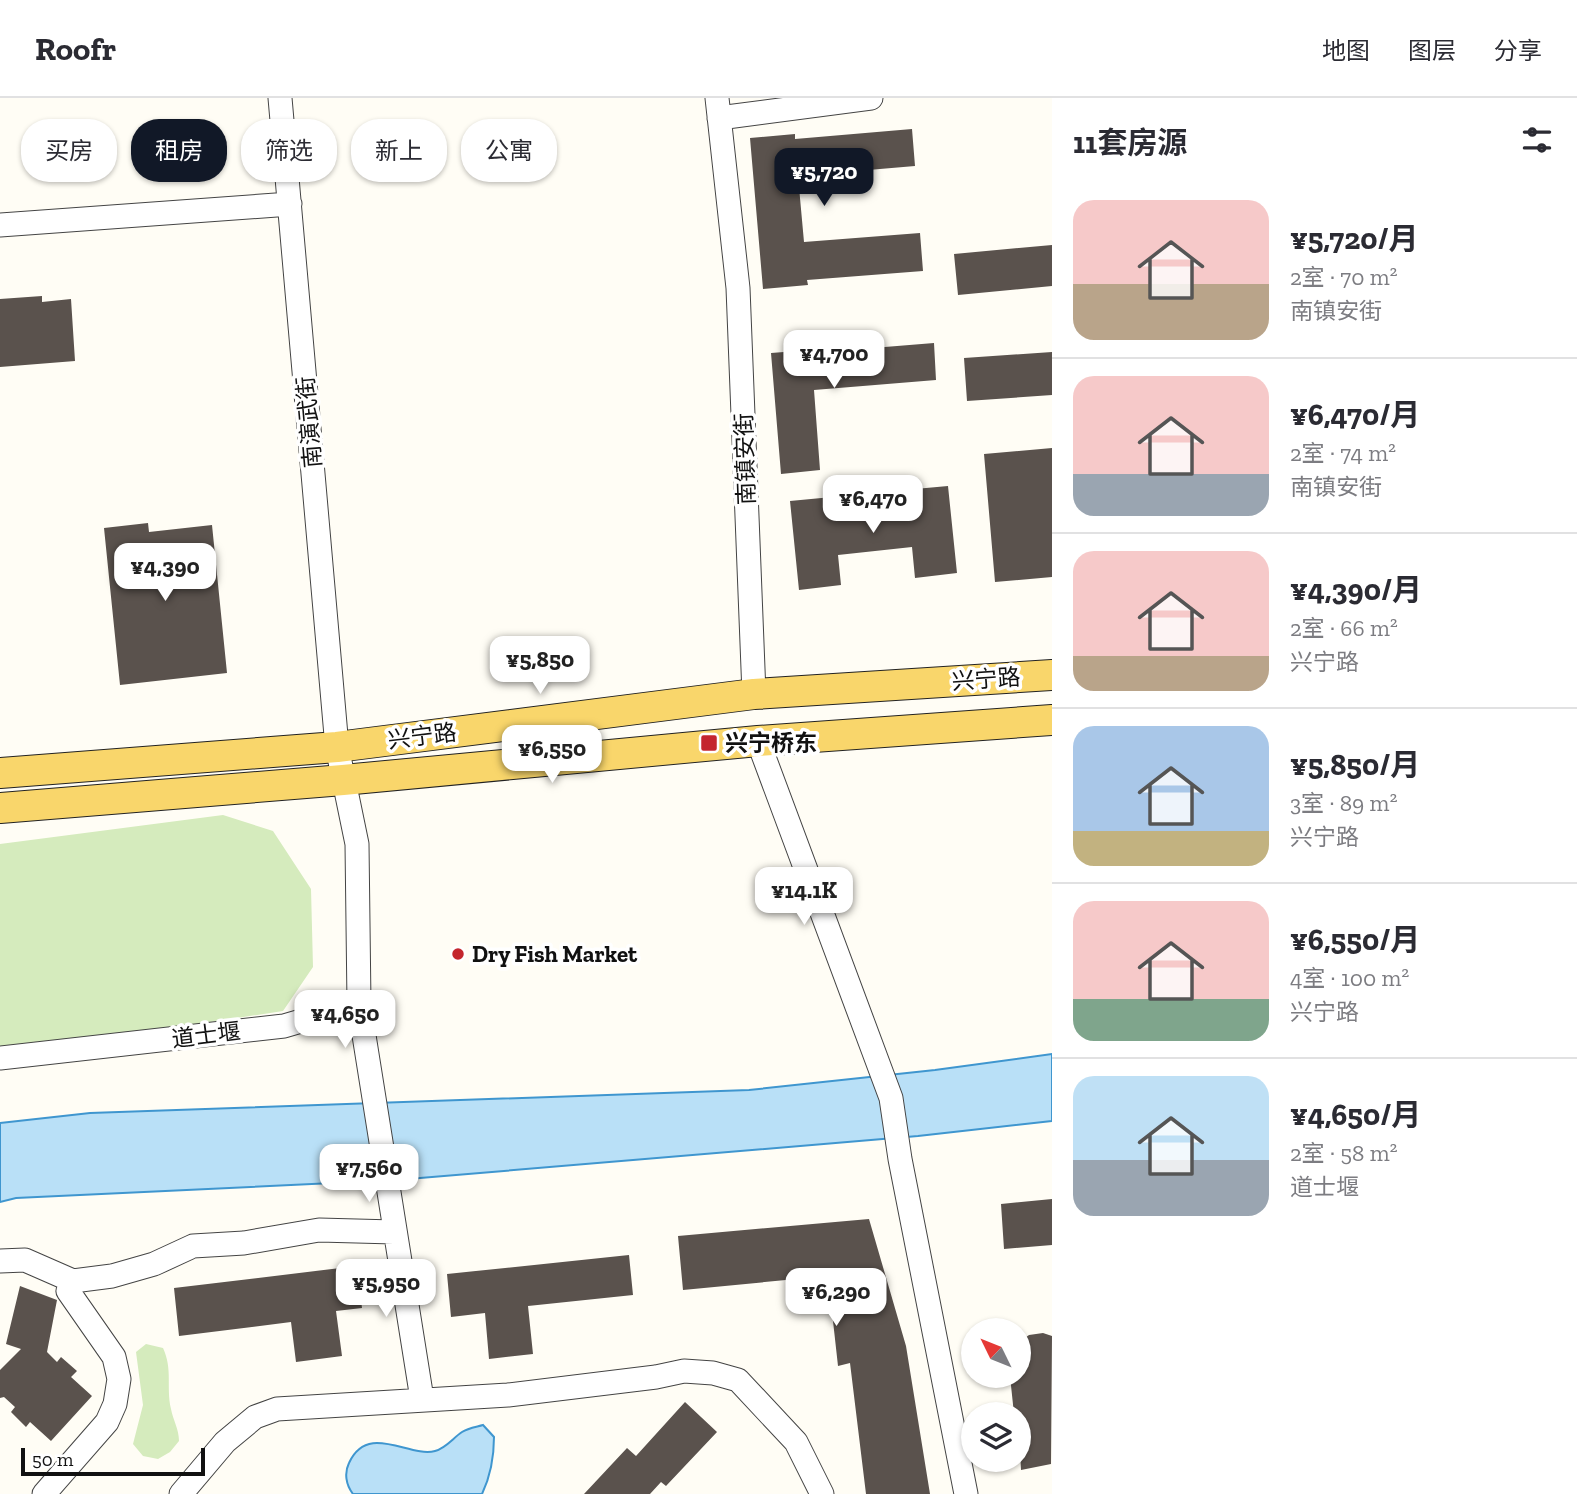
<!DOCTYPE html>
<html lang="zh">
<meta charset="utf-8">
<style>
body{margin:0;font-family:"Zilla Slab","Noto Sans SC",serif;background:#f7f7f7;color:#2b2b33;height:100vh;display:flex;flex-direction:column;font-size:26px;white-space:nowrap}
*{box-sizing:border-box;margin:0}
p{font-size:23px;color:#7c7c81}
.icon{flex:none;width:38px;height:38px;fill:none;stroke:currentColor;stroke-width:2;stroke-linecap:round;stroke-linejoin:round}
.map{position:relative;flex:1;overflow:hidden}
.sheet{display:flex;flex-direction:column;background:#fff;width:525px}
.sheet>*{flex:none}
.banner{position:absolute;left:21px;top:21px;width:665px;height:63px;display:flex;gap:14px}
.needle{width:46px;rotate:313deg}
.tools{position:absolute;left:961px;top:1220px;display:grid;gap:14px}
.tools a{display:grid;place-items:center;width:70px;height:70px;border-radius:50%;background:#fff;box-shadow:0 2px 5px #0004;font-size:35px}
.scale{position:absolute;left:21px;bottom:18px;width:184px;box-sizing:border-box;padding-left:7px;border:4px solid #111;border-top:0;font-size:19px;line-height:24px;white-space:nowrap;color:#111;-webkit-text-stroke:5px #fff;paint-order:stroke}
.price{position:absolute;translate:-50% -60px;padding:0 16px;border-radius:14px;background:#fff;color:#222;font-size:23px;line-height:46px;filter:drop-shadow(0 2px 4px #0008)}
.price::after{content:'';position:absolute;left:50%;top:42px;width:21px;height:16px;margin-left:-10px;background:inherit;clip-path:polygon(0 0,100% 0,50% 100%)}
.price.selected{background:#111827;color:#fff}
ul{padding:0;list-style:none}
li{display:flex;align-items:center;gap:21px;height:175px;padding:0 21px}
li+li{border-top:2px solid #e1e1e2}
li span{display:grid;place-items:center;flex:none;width:196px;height:140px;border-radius:21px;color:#555}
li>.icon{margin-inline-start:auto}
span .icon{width:84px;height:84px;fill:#fffc;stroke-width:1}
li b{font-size:30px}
h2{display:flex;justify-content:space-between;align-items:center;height:84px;padding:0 21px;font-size:30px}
.tag{padding:0 24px;border-radius:28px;background:#fff;box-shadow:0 2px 5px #0004;font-size:24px;line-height:63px}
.tag.selected{background:#111827;color:#fff}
header{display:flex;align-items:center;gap:42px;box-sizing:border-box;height:98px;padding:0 35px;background:#fff;border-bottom:2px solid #e1e1e2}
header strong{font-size:33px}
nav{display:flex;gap:38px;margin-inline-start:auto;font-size:24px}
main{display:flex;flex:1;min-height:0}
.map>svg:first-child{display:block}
</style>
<header>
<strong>Roofr</strong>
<nav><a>地图</a><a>图层</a><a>分享</a></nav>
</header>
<main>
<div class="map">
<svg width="1052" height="1396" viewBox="0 0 1052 1396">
<rect width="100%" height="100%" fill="#fffdf5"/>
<path fill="#d5ebbd" d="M223,717L273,733L311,791L313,869L283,913L0,956V746Z
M146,1246L163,1250C173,1272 166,1288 171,1311C173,1322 179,1331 179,1343L170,1354L158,1361L143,1358L133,1346L143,1307L136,1254Z"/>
<path fill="#b9e0f7" stroke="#3f96cf" stroke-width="2" d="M1052,956V1023L918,1038L396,1082L16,1100L0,1104V1025L90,1015L749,992L935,972Z
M483,1327L494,1339C494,1359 491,1377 482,1396H353C346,1387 344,1375 349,1365C368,1324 409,1360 435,1353C446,1350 453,1340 462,1334C468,1330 476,1329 483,1327Z"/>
<path fill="#5a524d" d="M912,31L915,68L798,78L804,144L920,135L923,173L807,182L808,187L763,191L750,40L795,36V41Z
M1052,147V188L958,197L954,156Z
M42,198V204L71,201L75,263L0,269V201Z
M934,245L936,282L814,292L820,372L781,376L771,255L810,252L811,255Z
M1052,254V297L967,303L964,260Z
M1052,350V479L995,484L984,356Z
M948,388L957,475L915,480L912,449L838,457L841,487L799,492L790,403L832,399L833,412L906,405L904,392Z
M148,425L149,434L212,427L227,575L120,587L104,430Z
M1052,1101V1147L1004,1151L1001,1106Z
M869,1121L906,1248L930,1396H866L850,1265L838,1268L828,1178L683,1192L678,1138Z
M629,1157L633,1197L528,1208L533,1256L489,1261L485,1215L451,1219L447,1176Z
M357,1168L362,1210L336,1213L342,1258L296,1264L291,1224L179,1238L174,1190Z
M20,1188L57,1202L47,1254L57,1264L61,1259L77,1273L71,1279L92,1298L51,1343L30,1324L26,1329L11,1314L15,1309L4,1299L0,1300V1272L21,1251L6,1246Z
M1043,1235L1052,1238L1051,1366L1021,1372L1018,1316H1014L1010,1278H1018V1245L1029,1237Z
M685,1304L717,1334L666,1388L661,1384L650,1396H584L627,1350L636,1358Z"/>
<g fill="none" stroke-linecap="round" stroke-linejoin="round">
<defs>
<path id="minor" d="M717,0L738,190L754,596
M719,20L871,0
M0,127L290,106
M758,643L891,1000L900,1061L966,1396
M359,906L422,1301
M0,960L284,928L359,906L357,746L337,649L280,0
M0,1163L25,1162L73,1183
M44,1396L107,1324L115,1306L119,1281L114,1259L68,1193L73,1183L112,1178L154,1166L193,1148L244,1145L319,1132L394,1134
M181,1396L225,1344L255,1319L277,1311L508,1297L656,1279L684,1273L713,1275L738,1282L796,1344L822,1396"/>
<path id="major" d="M0,675L337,649L754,596L1052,577
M0,710L343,682L758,643L1052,622"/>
</defs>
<use href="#minor" stroke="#444" stroke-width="25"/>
<use href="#major" stroke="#222" stroke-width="32"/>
<use href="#minor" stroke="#fff" stroke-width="23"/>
<use href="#major" stroke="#f9d66b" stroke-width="30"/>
</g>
<g fill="#c4262e" stroke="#fff" stroke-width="2.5">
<rect x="700" y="636" width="18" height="18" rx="3.5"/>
<circle cx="458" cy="856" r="7"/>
</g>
<g text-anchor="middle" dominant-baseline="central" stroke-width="7" stroke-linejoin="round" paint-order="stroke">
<g font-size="23" fill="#111" stroke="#fff">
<text transform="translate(309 324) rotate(-95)">南演武街</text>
<text transform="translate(745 361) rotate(-92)">南镇安街</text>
<text transform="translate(986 581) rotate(-4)">兴宁路</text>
<text transform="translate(422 638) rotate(-7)">兴宁路</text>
<text transform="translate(206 937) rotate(-7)">道士堰</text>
</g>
<g font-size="23" font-weight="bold" fill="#111" stroke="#fff" text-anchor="start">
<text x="725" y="645">兴宁桥东</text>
<text x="472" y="856">Dry Fish Market</text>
</g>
</g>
</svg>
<div class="tools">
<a><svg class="needle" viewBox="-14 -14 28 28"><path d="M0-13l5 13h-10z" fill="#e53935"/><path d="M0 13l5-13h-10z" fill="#7c7c81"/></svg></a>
<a><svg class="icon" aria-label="layers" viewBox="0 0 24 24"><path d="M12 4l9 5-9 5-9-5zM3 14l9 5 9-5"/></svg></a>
</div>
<div class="scale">50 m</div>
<b class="price selected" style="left:824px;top:110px">¥5,720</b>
<b class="price" style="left:834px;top:292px">¥4,700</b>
<b class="price" style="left:873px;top:437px">¥6,470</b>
<b class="price" style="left:165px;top:505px">¥4,390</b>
<b class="price" style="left:540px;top:598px">¥5,850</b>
<b class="price" style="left:552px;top:687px">¥6,550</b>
<b class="price" style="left:804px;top:829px">¥14.1K</b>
<b class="price" style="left:345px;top:952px">¥4,650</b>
<b class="price" style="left:369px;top:1106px">¥7,560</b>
<b class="price" style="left:386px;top:1221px">¥5,950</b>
<b class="price" style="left:836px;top:1230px">¥6,290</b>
<div class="banner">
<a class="tag">买房</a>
<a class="tag selected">租房</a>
<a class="tag">筛选</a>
<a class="tag">新上</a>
<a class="tag">公寓</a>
</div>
</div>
<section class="sheet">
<h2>11套房源<svg class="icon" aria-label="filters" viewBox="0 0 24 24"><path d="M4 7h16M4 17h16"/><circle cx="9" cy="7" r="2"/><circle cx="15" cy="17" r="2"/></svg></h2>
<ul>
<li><span style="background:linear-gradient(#f6c9c9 60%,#b9a48a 0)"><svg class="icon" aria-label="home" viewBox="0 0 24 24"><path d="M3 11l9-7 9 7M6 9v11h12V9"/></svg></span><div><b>¥5,720/月</b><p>2室 · 70 m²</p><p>南镇安街</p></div></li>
<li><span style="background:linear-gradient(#f6c9c9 70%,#9aa5b1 0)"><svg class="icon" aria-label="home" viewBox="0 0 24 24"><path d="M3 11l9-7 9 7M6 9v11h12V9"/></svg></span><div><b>¥6,470/月</b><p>2室 · 74 m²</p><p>南镇安街</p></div></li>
<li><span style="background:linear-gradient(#f6c9c9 75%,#b9a48a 0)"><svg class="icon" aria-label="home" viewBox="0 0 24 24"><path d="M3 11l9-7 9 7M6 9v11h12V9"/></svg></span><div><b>¥4,390/月</b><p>2室 · 66 m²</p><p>兴宁路</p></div></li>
<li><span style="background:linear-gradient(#a9c7e8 75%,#c2b280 0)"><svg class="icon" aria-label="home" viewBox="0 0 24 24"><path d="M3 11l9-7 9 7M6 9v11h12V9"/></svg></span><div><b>¥5,850/月</b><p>3室 · 89 m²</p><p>兴宁路</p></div></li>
<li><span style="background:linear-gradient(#f6c9c9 70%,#7fa58c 0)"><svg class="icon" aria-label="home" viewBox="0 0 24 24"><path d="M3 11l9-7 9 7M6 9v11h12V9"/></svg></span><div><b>¥6,550/月</b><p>4室 · 100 m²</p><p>兴宁路</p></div></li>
<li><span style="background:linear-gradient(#bfe0f5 60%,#9aa5b1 0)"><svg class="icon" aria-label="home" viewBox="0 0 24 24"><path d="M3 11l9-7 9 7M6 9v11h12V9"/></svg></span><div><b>¥4,650/月</b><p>2室 · 58 m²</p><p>道士堰</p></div></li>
</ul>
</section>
</main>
